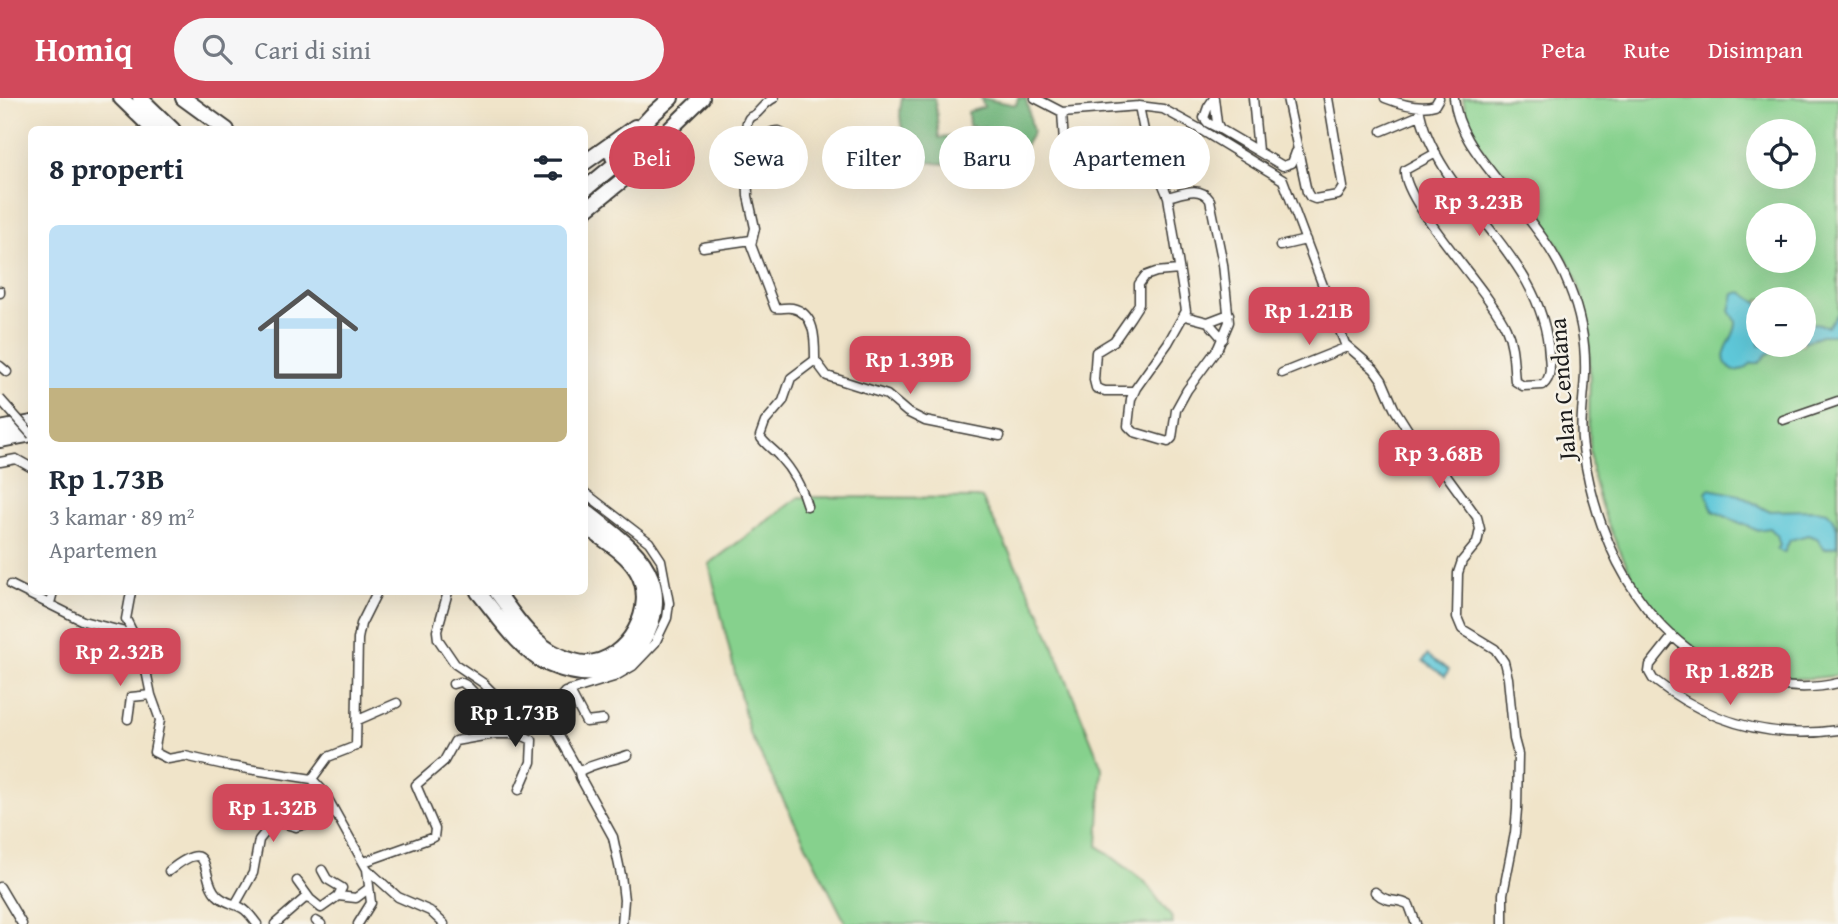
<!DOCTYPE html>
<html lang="id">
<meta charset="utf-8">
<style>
body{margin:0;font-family:"Gentium Book Plus",serif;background:#f6f6f7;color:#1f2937;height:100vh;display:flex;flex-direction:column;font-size:26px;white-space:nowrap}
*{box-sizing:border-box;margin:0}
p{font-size:23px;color:#747a83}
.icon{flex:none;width:38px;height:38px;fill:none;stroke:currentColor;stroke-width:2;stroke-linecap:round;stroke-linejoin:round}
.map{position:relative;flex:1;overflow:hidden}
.details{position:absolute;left:28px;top:28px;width:560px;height:469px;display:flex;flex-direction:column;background:#fff;border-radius:10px;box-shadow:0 7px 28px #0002}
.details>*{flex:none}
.guide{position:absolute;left:609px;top:28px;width:665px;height:63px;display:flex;gap:14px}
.fabs{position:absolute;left:1746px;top:21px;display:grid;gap:14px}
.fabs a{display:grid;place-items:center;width:70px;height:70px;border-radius:50%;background:#fff;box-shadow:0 7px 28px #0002;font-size:35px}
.price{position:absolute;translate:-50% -60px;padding:0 16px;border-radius:14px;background:#d1495b;color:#fff;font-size:23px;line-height:46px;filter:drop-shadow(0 2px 4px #0008)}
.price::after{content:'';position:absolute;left:50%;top:42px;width:21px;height:16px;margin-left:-10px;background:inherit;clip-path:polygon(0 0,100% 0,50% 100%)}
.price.current{background:#222;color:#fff}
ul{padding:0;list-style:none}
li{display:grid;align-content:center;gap:14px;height:371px;padding:0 21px}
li+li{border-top:2px solid #e0e1e3}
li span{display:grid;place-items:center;height:217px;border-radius:10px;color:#555}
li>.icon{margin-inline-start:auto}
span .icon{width:126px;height:126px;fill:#fffc;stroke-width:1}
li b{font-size:30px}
h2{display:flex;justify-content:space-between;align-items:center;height:84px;padding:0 21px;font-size:30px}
.chip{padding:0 24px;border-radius:32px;background:#fff;box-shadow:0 7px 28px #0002;font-size:24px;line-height:63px}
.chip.current{background:#d1495b;color:#fff}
header{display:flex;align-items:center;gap:42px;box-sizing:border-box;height:98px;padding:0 35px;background:#d1495b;color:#fff}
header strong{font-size:33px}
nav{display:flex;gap:38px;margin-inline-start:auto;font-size:24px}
.search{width:490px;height:63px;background:#f6f6f7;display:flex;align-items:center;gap:18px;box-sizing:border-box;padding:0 24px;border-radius:38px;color:#747a83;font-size:26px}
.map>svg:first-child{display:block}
</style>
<header>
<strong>Homiq</strong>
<div class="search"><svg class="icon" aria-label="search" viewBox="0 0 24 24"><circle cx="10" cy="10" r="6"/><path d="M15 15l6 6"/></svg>Cari di sini</div>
<nav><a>Peta</a><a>Rute</a><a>Disimpan</a></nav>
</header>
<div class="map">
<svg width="1838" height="826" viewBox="0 0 1838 826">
<rect width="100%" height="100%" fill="#f7f3e8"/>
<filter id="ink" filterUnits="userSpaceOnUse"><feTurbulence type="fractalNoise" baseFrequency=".0143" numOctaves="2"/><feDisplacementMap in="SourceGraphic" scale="14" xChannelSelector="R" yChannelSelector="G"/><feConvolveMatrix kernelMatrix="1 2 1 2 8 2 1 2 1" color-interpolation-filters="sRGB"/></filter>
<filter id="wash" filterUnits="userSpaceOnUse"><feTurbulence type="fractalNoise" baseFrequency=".00686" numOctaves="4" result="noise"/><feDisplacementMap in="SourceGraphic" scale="28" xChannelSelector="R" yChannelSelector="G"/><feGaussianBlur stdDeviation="1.57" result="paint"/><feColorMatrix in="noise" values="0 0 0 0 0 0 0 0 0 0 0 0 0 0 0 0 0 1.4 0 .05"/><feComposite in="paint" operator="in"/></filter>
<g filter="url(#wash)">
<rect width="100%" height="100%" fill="#f0e4c9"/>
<path fill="#86d18d" stroke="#517654" stroke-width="2" fill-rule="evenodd" d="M1463,0H1838V577C1809,583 1756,581 1728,570C1697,557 1662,528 1643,499C1635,486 1629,471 1622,457C1609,431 1597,401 1592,372C1583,309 1600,244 1577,183C1552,116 1472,74 1463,0ZM1759,33H1804V79H1759ZM1759,117H1804V163H1759ZM1759,201H1804V247H1759Z
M799,399L982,400L1040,515L1102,670L1098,748L1145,784L1172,820L1173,826H846L749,634L709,466Z"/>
<path fill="#6cb378" stroke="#44684a" stroke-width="2" d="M902,0H935L939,40L985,36V30L969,28L968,14L984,9L981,0L1016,7L1018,0H1026L1033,34L1017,62L991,64L970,69L927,64C907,41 895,33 902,0Z"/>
<path fill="#5ec8d9" stroke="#3d727a" stroke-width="2" d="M1742,194L1759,206V247H1799L1767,256L1759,265H1752L1744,271L1734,273C1710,259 1738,240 1736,224C1735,220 1732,216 1730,213L1734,196Z
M1838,215V237H1821L1804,244V225L1828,228Z
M1709,391L1739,397L1768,413L1815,412L1827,414L1833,420L1837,430V448L1825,451L1817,440L1808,437L1790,442L1784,455L1777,451L1780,448L1777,437L1770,430L1756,432L1713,413L1706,395Z
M1427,557L1449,572L1445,578L1423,563Z"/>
</g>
<g filter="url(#ink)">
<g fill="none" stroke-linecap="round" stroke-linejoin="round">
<defs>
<path id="minor" d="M774,0C766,4 763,9 757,15C752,20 751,16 748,22C742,32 755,40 758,48L747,66L748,98L755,130L751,147L775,210C781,211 786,209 792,210C816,215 815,243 815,262L791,280L783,303L765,324L760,338C764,346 773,351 779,358C792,372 802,390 807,408
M1035,0L1062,14L1139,8L1163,11L1198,30L1283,82L1345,246L1374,271L1382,282L1394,310L1411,337L1442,371L1477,419L1480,431L1477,445L1462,463L1458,475L1457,519L1462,531L1495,551L1504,564L1508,580L1514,641L1518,656L1517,711L1515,735L1503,796V826
M1214,0L1217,25L1220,31L1283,68L1292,65L1296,54
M1214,0L1208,9L1204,20L1208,25L1220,31
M1253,0L1258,53
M1287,0L1307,94L1310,99L1315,101L1338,97L1343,89L1328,0
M1385,0C1400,6 1419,12 1435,7L1439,0
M1454,0C1457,31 1476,55 1495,79C1522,113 1553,147 1569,188C1580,215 1586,246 1585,276C1584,301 1579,325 1583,350C1597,453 1654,563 1765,585C1789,590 1814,591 1838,585
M1139,8L1147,48L1168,99L1186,213L1168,245L1136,290L1131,301L1128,328L1134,334L1168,344L1172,340L1176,312L1187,292L1218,250L1229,224L1223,166L1210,102C1200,87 1183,95 1168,99
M1419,9C1422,30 1434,54 1446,73C1485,133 1545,180 1549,257C1550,268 1552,279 1543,287L1523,288L1515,283C1513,265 1514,248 1506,230C1489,192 1402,103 1405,72L1436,55
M1062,14L1064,44
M1382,33L1420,17
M758,49C762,40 769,33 779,33L785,39
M749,59L767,65
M1280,148L1306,142
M703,149L751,142
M0,193V195
M1185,218L1208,224L1229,216
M1208,224L1223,241
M815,262L827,278L887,297L907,314L925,323L1000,338
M0,268L7,274
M1282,275L1347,249
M1134,293H1105L1096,290L1094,282L1096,254L1114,243L1130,220L1139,206V186L1145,178L1156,174L1179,172
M1783,322L1838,303
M0,364L16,361L32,370
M11,487L83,523L133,536
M131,494L126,521L142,553L151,597L160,622L154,654L168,661L185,658L229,668L312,681L324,694L367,771L371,805L358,826
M448,494L437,533L438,541L455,566L483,585L505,607L523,618
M50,505L53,494
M1673,538L1650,567L1649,574L1653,581C1708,624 1768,642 1838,632
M453,586L460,584C478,590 487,620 495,636
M569,592L586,624L603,622
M543,619L565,594L614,579L633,568L655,545L667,520L669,505L661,462L649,444L584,394
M128,621L131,599L151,597
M358,622L397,605
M519,636L532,642L531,664L519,692
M579,674C592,665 612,663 628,657
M312,681L328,659L356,648L358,541L361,526L377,494
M364,764L434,739L435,731L416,687L444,663L455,643L495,636H519L523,618L543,619L555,631L579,674L580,679L613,739L621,777L624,802L622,826
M367,771L398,799L430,813L444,826
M322,772L327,781L342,790L338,798
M169,773C216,735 199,780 217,797C225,805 233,805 242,810C248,813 253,821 257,826
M297,783L310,801
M0,789L22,826
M1375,794C1389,807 1396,799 1409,807L1416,826
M235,807L253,775L259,742L272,726L278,724L296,729L322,721L334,714
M316,823L321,826
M275,826L305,800L310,801L321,810L338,798L356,800L368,791"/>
<path id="motorway" d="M121,0L154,32
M140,0L173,32
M183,0L227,32
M613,59L651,18L671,0
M584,65L635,29
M584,92L624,59L667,34L702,0
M584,113L635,72L659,43
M0,331L32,325
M0,342L32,336
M478,494C496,515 519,551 544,564C558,571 580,577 596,575C637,567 666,520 651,480C640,450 608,432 584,412
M497,494C514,517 532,546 560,558C567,561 578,565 586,565C628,564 658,509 637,473C626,454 602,441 584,427"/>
</defs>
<use href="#minor" stroke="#3c3a36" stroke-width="11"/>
<use href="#motorway" stroke="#3c3a36" stroke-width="18"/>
<use href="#minor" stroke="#fff" stroke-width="8"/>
<use href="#motorway" stroke="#fff" stroke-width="14"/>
<defs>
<path id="minor-bridge" d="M0,301L32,337"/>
</defs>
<use href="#minor-bridge" stroke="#3c3a36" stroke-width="11" stroke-linecap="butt"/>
<use href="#minor-bridge" stroke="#fff" stroke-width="8"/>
</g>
</g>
<g text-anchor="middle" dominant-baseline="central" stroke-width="5" stroke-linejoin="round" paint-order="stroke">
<g font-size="24" fill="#1c1c1c" stroke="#f7f3e8">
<text transform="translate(1562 291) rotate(-94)">Jalan Cendana</text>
</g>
</g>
</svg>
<div class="fabs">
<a><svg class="icon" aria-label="locate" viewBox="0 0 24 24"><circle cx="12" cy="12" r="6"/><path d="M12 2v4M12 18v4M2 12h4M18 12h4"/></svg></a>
<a>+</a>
<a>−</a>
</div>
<b class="price" style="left:1479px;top:140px">Rp 3.23B</b>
<b class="price" style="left:1309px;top:249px">Rp 1.21B</b>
<b class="price" style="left:910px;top:298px">Rp 1.39B</b>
<b class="price" style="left:1439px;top:392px">Rp 3.68B</b>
<b class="price" style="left:120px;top:590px">Rp 2.32B</b>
<b class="price" style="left:1730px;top:609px">Rp 1.82B</b>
<b class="price current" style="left:515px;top:651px">Rp 1.73B</b>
<b class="price" style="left:273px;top:746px">Rp 1.32B</b>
<div class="guide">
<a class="chip current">Beli</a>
<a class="chip">Sewa</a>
<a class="chip">Filter</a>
<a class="chip">Baru</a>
<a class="chip">Apartemen</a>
</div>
<section class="details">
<h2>8 properti<svg class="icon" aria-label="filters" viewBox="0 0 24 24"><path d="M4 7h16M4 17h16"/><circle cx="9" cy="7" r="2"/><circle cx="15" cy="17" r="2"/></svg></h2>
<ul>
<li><span style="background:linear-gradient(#bfe0f5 75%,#c2b280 0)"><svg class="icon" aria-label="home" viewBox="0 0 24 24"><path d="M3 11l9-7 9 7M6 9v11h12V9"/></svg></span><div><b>Rp 1.73B</b><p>3 kamar · 89 m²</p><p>Apartemen</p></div></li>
</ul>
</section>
</div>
